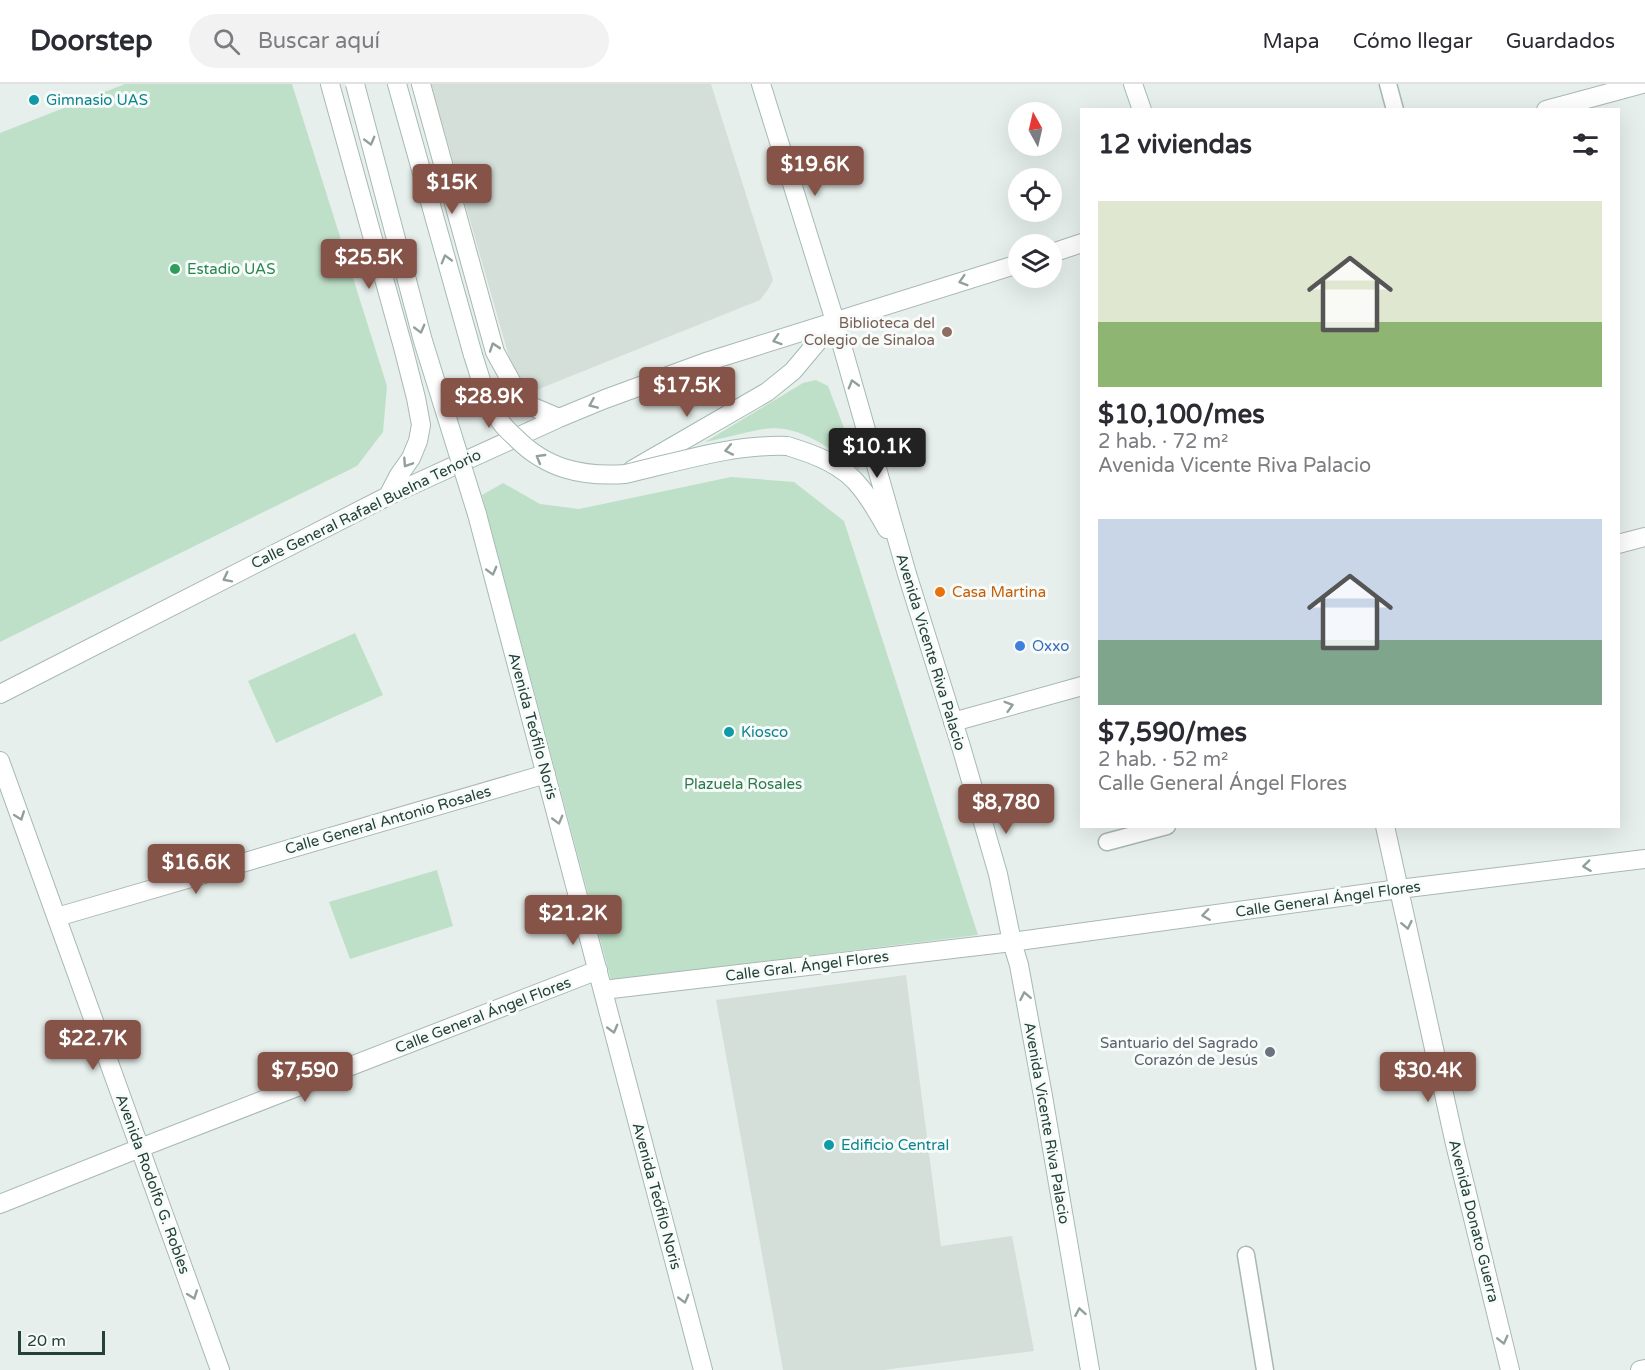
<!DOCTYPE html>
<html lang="es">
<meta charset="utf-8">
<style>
body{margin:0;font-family:"Varela Round",sans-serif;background:#f2f2f3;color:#2b2b33;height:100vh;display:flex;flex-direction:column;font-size:22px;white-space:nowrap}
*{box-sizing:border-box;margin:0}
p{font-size:20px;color:#7c7c81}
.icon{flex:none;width:33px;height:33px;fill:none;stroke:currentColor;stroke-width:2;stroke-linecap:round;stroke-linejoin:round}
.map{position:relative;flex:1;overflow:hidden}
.side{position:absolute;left:1080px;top:24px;width:540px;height:720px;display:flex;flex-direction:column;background:#fff;border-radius:0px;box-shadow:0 6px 24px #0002}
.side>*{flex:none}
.needle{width:39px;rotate:352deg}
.buttons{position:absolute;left:1008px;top:18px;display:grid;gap:12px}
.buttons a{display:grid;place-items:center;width:54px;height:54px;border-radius:50%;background:#fff;box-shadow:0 6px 24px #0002;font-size:30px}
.scale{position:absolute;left:18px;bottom:15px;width:87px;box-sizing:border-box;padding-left:6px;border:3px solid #24423a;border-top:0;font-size:16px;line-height:21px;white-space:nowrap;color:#24423a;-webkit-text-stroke:4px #f7fbf9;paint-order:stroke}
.price{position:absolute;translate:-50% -51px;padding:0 14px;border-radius:6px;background:#855347;color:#fff;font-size:20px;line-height:39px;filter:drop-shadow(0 2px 3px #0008)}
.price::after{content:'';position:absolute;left:50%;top:36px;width:18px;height:14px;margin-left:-9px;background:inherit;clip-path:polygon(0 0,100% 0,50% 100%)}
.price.current{background:#222;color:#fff}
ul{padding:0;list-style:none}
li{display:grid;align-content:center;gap:12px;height:318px;padding:0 18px}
li span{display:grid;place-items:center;height:186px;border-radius:0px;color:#555}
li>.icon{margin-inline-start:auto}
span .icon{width:108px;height:108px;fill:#fffc;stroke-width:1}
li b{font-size:26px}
h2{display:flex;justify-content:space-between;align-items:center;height:72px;padding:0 18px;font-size:26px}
header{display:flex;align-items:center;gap:36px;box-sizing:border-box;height:84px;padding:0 30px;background:#fff;border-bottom:2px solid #e1e1e2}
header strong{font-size:28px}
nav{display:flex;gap:33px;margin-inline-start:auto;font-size:21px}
.search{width:420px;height:54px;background:#f2f2f3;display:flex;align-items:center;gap:15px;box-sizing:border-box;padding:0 21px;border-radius:33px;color:#7c7c81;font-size:22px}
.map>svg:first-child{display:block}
</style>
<header>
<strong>Doorstep</strong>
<div class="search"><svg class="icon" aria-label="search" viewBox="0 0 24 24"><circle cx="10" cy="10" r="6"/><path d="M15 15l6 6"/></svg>Buscar aquí</div>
<nav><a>Mapa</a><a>Cómo llegar</a><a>Guardados</a></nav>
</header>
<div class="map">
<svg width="1645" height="1286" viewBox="0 0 1645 1286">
<rect width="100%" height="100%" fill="#e6efeb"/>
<path fill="#d4dfda" d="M431,0H711L773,196L769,204L760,216L534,307L527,304L514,290Z
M906,891L941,1162L1012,1152L1034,1267L883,1286H783L716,916Z"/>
<path fill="#bfe0c8" d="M125,0H292L387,302L383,348L357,382L0,558V49Z
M816,296L828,302L860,386C833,367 800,339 764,345C745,348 725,354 705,358L803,299Z
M731,393L794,398L844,437L978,851L611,896L482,411L503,399L540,420L579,425Z
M355,549L383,611L276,659L248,597Z
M437,786L453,842L350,875L329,818Z"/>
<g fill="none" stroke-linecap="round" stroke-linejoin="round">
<defs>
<path id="lane" d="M1388,0L1395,26
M1107,758L1167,742
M1246,1171L1265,1286"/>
<path id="street" d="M330,0L403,263L416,314L421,341L418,357L411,374L399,391L388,412
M421,0L495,268L517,308L533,323L559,334
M1133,0L1142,26
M1546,26L1642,0
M1052,169L1082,159
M1618,460L1645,453
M0,610L388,412L559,334L605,315L709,277L1018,180
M953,638L1082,602
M0,677L220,1286
M1385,742L1455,1060L1510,1286
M57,833L546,690
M603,906L1012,858L1399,805L1645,775
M0,1120L140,1064L598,886
M1640,1286L1645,1285"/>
<path id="secondary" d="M397,0L473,271
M761,0L835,237L907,490L962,666L998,790L1012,858L1019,881L1043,1012L1090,1286
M787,362C814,370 844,381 861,404C871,416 879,431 887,445
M632,386L767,308L793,287L835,237
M477,430L703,1286"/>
</defs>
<use href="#lane" stroke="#a8b8b2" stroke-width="19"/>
<use href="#street" stroke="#a8b8b2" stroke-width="20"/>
<use href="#secondary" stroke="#a4bbb3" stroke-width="20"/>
<use href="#lane" stroke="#fff" stroke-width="16"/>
<use href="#street" stroke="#fff" stroke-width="18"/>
<use href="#secondary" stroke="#fff" stroke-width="18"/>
<defs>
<path id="secondary-bridge" d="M355,0L423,257L477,430
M473,271C480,292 485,314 497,332C501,340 508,347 515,353C546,385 582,393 625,390C678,378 733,360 787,362"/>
</defs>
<use href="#secondary-bridge" stroke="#a4bbb3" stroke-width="20" stroke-linecap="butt"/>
<use href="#secondary-bridge" stroke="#fff" stroke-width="18"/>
</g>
<defs><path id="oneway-chevron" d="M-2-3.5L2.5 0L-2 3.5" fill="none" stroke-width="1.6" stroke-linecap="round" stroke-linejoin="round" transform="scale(1.5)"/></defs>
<g stroke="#92a09c">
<use href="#oneway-chevron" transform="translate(370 57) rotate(75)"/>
<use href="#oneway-chevron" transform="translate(446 175) rotate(-106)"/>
<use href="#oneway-chevron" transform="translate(963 197) rotate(163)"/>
<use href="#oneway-chevron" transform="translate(420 245) rotate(75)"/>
<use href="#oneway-chevron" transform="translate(777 256) rotate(162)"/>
<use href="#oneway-chevron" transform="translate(494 263) rotate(-109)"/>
<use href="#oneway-chevron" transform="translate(853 300) rotate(-106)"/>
<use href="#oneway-chevron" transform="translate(593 320) rotate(157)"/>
<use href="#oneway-chevron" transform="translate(729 366) rotate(169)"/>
<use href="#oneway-chevron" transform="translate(540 374) rotate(-150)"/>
<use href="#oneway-chevron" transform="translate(407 379) rotate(123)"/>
<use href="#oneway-chevron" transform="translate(492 487) rotate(75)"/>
<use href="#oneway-chevron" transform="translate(227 494) rotate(153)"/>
<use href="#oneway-chevron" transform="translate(1009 622) rotate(-16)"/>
<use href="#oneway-chevron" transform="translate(20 732) rotate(70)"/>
<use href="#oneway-chevron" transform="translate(558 736) rotate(75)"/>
<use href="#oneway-chevron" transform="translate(1587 782) rotate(173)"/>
<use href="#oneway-chevron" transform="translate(1206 831) rotate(172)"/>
<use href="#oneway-chevron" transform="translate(1407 841) rotate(78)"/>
<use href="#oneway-chevron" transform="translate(1025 912) rotate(-101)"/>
<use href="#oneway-chevron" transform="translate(613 945) rotate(75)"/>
<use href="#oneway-chevron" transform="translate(193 1211) rotate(70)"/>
<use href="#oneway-chevron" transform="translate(684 1215) rotate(75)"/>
<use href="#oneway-chevron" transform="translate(1080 1228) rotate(-100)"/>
<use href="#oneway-chevron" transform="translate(1503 1256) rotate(76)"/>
</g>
<g fill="#0f9aa8" stroke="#f7fbf9" stroke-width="2">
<circle cx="34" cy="16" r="6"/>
<circle cx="729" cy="648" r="6"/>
<circle cx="829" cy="1061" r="6"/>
</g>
<circle fill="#2e9e5b" stroke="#f7fbf9" stroke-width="2" cx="175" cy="185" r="6"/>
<circle fill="#8d6e63" stroke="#f7fbf9" stroke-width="2" cx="947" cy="248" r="6"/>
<circle fill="#e8710a" stroke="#f7fbf9" stroke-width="2" cx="940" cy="508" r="6"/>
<circle fill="#3f7fe0" stroke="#f7fbf9" stroke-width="2" cx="1020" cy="562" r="6"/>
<circle fill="#6b7280" stroke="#f7fbf9" stroke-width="2" cx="1270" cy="968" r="6"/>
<g text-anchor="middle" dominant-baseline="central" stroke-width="6" stroke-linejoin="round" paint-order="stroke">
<g font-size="15" fill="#0d838f" stroke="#f7fbf9" text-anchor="start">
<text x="46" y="16">Gimnasio UAS</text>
<text x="741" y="648">Kiosco</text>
<text x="841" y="1061">Edificio Central</text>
</g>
<g font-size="15" fill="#27864d" stroke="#f7fbf9" text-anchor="start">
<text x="187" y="185">Estadio UAS</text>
</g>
<g font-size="15" fill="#785e54" stroke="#f7fbf9" text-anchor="end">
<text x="935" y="239">Biblioteca del<tspan x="935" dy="17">Colegio de Sinaloa</tspan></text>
</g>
<g font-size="15" fill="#24423a" stroke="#f7fbf9">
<text transform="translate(366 425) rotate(-26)">Calle General Rafael Buelna Tenorio</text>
<text transform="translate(931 568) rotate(73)">Avenida Vicente Riva Palacio</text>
<text transform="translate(533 642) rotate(75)">Avenida Teófilo Noris</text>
<text transform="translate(388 736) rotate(-16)">Calle General Antonio Rosales</text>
<text transform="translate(1328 815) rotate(-8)">Calle General Ángel Flores</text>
<text transform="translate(807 882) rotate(-7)">Calle Gral. Ángel Flores</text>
<text transform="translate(483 931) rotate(-21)">Calle General Ángel Flores</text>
<text transform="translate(1047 1039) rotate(80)">Avenida Vicente Riva Palacio</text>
<text transform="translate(153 1100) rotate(70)">Avenida Rodolfo G. Robles</text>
<text transform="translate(657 1112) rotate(75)">Avenida Teófilo Noris</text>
<text transform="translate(1474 1137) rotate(76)">Avenida Donato Guerra</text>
</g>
<g font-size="15" fill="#c56008" stroke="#f7fbf9" text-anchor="start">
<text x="952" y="508">Casa Martina</text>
</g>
<g font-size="15" fill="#366cbe" stroke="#f7fbf9" text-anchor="start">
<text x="1032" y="562">Oxxo</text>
</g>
<g font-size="15" fill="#2d7a4b" stroke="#f7fbf9">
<text x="743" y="700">Plazuela Rosales</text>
</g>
<g font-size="15" fill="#5b616d" stroke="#f7fbf9" text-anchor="end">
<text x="1258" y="959">Santuario del Sagrado<tspan x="1258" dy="17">Corazón de Jesús</tspan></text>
</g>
</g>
</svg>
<div class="buttons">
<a><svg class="needle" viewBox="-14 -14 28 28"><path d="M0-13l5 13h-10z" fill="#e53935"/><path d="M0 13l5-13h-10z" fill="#7c7c81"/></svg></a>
<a><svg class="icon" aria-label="locate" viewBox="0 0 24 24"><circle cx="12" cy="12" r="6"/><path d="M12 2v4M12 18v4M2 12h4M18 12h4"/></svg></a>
<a><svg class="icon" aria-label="layers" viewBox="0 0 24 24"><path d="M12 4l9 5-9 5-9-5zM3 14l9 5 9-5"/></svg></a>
</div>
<div class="scale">20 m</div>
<b class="price" style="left:815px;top:113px">$19.6K</b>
<b class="price" style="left:452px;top:131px">$15K</b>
<b class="price" style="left:369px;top:206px">$25.5K</b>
<b class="price" style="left:687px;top:334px">$17.5K</b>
<b class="price" style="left:489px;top:345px">$28.9K</b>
<b class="price current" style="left:877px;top:395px">$10.1K</b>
<b class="price" style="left:1006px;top:751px">$8,780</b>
<b class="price" style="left:196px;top:811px">$16.6K</b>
<b class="price" style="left:573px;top:862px">$21.2K</b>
<b class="price" style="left:93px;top:987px">$22.7K</b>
<b class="price" style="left:305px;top:1019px">$7,590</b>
<b class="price" style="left:1428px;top:1019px">$30.4K</b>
<section class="side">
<h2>12 viviendas<svg class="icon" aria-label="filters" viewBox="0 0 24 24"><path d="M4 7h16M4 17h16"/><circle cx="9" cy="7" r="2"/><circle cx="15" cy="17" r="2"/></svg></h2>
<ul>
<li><span style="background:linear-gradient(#dfe7d0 65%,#8fb573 0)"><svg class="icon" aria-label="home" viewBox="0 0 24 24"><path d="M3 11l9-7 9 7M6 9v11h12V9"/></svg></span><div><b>$10,100/mes</b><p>2 hab. · 72 m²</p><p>Avenida Vicente Riva Palacio</p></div></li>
<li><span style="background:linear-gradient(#c9d6e8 65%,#7fa58c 0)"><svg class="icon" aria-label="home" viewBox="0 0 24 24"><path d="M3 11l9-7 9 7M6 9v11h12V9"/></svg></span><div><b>$7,590/mes</b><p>2 hab. · 52 m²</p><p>Calle General Ángel Flores</p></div></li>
</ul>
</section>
</div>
